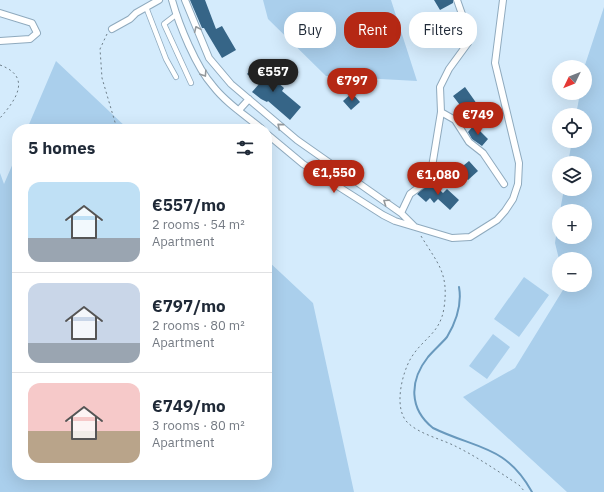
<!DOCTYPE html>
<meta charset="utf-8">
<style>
body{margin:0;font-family:"IBM Plex Sans",sans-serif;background:#f2f2f3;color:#1f2937;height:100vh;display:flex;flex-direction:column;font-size:15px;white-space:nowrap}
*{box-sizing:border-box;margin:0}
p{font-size:13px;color:#747a83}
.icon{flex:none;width:22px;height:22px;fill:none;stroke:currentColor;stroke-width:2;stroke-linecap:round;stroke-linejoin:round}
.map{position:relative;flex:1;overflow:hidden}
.panel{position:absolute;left:12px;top:124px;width:260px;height:356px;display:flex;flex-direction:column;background:#fff;border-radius:16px;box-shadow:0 4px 16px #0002}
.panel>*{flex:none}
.hud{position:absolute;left:284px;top:12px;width:260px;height:36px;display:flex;gap:8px}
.needle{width:26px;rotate:227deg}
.tools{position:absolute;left:552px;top:60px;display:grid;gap:8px}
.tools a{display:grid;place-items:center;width:40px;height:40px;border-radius:50%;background:#fff;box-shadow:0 4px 16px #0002;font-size:20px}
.price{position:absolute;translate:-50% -34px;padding:0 9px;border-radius:14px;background:#b52814;color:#fff;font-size:13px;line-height:26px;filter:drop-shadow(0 1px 2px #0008)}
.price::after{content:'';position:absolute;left:50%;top:24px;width:12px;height:9px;margin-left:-6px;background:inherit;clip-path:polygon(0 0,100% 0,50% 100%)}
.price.current{background:#222;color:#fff}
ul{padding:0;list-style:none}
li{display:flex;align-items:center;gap:12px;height:100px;padding:0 16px}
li+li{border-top:1px solid #e0e1e3}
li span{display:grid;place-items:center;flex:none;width:112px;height:80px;border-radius:12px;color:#555}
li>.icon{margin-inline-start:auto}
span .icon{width:48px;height:48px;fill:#fffc;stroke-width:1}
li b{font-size:17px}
h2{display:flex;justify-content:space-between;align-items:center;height:48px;padding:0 16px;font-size:17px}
.pill{padding:0 14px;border-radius:16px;background:#fff;box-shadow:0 4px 16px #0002;font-size:14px;line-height:36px}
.pill.current{background:#b52814;color:#fff}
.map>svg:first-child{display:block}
</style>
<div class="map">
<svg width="604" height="492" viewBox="0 0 604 492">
<rect width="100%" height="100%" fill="#d4ebfc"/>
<path fill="#aacfec" d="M263,0H391L417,81L326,76L268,19Z
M604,7V492H567L463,397L515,368L566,285H585V259H559L555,243L559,216V237H585V211H560L564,189H585V163H568L572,141H585V115H576L580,93H585V65Z
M56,61L128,129H27Z
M17,154V475H267V260L313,303L354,492H0V173L4,184Z
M524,277L549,295L519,337L494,319Z
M493,334L510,347L487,379L469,366Z"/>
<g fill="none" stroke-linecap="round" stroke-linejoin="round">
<path stroke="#6999bd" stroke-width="2" d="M459,287C462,304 456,322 447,337C441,344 434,350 428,357C409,381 409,409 433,428C476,449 506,445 532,492"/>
</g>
<path fill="#366587" d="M190,0H205L216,29L222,26L236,50L222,58L204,28H202Z
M434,0H453V3L440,10Z
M256,64L284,88L282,91L301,107L290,120L268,101L267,102L261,99L252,92L259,84L247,74Z
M465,87L477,104L466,113L453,96Z
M352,93L360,102L351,110L343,101Z
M474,125L488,139L482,146L472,139L468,132Z
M469,161L478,171L468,180L458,170Z
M430,181L443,193L447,189L459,200L450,210L438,199L434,203L430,198L426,202L417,194Z"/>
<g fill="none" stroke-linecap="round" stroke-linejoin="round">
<defs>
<path id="pedestrian" d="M146,7L166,59L176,77
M177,14L164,24L191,83"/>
<path id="minor" d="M172,0C179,25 196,67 213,86C226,103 245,115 262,129
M185,0L209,58L231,84L297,140L401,213L414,226
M0,13L32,23L37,33L30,39L0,41
M112,29L130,19L136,13L159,0
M239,110L249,99
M441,112L455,120L469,142L483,153L504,184
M267,134L303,164L383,215L395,221L452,238L470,237L497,220L505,211L513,199L518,184L519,163L495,63L503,0
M327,179L335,166
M401,213L410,194L422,185L431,173L441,112L440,87L449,69L468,43L470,37L457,0"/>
</defs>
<use href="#pedestrian" stroke="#8faabe" stroke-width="6"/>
<use href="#minor" stroke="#8faabe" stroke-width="8"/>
<path stroke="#6c7d88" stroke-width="1" stroke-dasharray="2 3" stroke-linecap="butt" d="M107,34L100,49L102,78L117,129
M0,65C33,77 15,101 0,118
M421,236C438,264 449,273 444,308C440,334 423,338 411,358C402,373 393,409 408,423C421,435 442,439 457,447C479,458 499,472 519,485L525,492
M16,441L17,440"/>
<use href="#pedestrian" stroke="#fff" stroke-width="4.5"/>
<use href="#minor" stroke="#fff" stroke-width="6"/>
</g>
<defs><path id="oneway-chevron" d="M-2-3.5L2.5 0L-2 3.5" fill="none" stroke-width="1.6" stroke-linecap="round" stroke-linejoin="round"/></defs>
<g stroke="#93989b">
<use href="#oneway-chevron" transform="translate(197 29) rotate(-114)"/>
<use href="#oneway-chevron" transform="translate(204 74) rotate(57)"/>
<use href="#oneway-chevron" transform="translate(280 126) rotate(-140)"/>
<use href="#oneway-chevron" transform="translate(386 202) rotate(-145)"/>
</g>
</svg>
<div class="tools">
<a><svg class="needle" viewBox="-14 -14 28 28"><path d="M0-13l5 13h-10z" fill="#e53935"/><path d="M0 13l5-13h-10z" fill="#747a83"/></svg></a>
<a><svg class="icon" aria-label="locate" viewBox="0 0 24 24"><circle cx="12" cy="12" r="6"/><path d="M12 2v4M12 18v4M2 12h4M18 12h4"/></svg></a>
<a><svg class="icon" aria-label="layers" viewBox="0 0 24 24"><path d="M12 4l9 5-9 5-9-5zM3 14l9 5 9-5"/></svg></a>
<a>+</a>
<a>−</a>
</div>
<b class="price current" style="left:273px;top:93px">€557</b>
<b class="price" style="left:352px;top:102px">€797</b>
<b class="price" style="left:478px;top:136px">€749</b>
<b class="price" style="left:334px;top:194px">€1,550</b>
<b class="price" style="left:438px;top:196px">€1,080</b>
<div class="hud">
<a class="pill">Buy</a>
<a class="pill current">Rent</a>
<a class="pill">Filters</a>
</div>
<section class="panel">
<h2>5 homes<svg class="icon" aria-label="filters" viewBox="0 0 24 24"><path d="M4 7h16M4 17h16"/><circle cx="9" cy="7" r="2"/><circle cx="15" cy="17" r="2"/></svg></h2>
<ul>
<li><span style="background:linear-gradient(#bfe0f5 70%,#9aa5b1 0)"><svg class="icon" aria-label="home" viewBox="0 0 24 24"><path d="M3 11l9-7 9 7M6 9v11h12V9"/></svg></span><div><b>€557/mo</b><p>2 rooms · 54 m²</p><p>Apartment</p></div></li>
<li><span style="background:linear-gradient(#c9d6e8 75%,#9aa5b1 0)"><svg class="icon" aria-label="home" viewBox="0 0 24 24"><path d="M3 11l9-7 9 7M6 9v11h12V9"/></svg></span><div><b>€797/mo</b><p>2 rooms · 80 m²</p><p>Apartment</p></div></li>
<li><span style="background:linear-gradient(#f6c9c9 60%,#b9a48a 0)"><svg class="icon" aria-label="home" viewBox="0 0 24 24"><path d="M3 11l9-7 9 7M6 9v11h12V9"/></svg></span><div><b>€749/mo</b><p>3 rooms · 80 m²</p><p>Apartment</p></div></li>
</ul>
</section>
</div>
